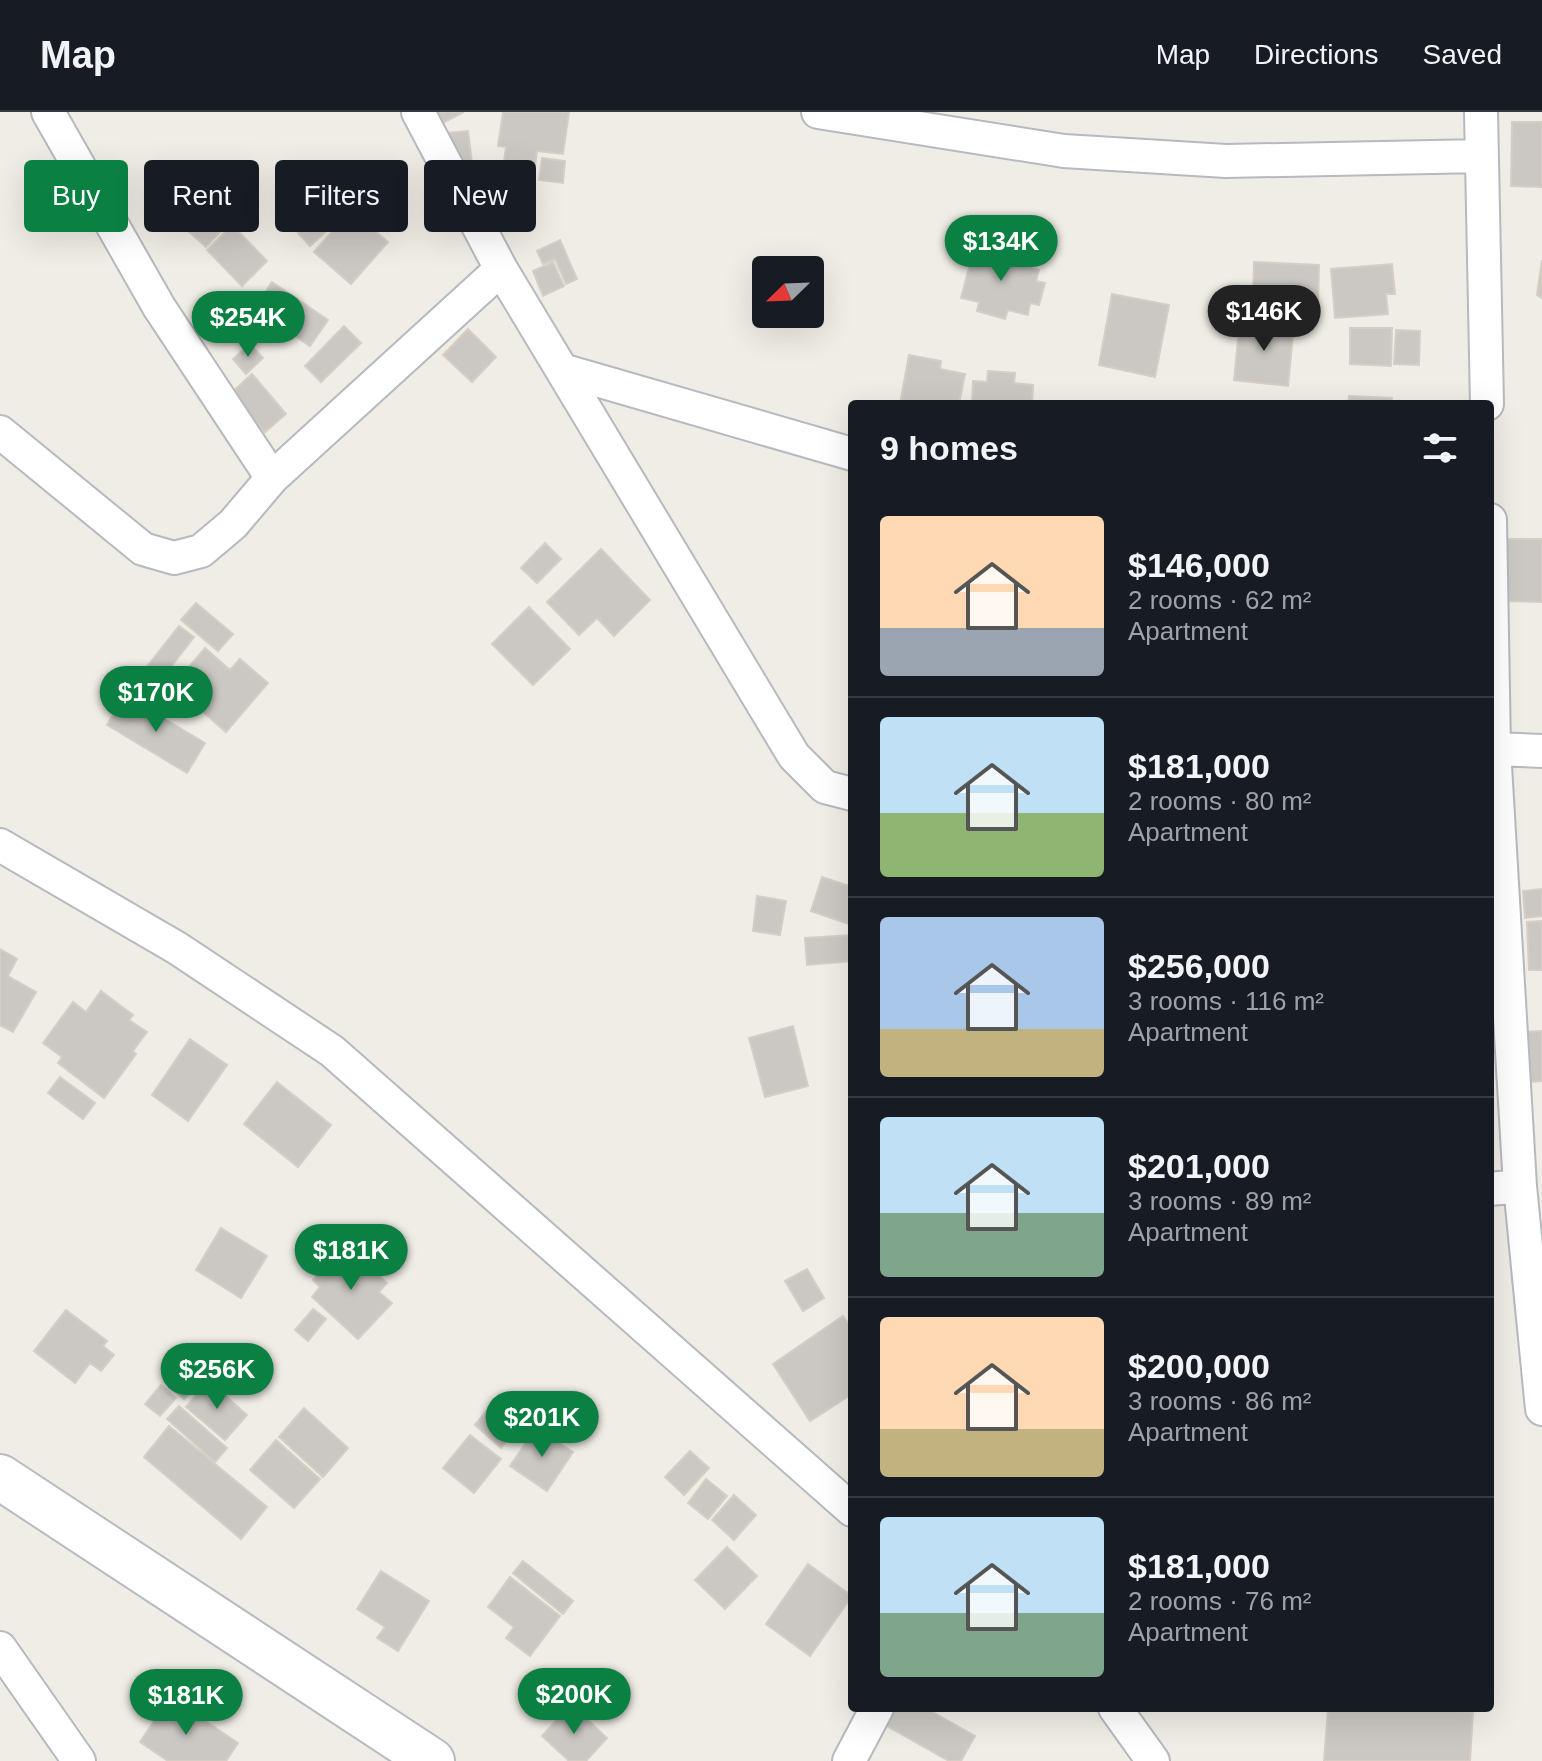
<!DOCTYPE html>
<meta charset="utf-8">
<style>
body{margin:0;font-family:Arial,sans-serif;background:#242831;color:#f1f3f6;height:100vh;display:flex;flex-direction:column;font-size:30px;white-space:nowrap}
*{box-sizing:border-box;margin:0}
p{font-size:26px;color:#9ea1a6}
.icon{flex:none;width:44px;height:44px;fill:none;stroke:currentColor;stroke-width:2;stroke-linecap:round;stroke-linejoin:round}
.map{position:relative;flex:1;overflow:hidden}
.drawer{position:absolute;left:848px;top:288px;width:646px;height:1312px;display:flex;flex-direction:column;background:#171b24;border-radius:8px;box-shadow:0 8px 32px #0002}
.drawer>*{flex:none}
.hud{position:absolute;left:24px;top:48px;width:704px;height:72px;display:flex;gap:16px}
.needle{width:52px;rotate:247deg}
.fabs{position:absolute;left:752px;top:144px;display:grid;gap:16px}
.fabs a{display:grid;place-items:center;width:72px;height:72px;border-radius:8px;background:#171b24;box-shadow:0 8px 32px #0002;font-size:40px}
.price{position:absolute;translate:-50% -68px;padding:0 18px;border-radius:28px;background:#0b8043;color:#fff;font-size:26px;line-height:52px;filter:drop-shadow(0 2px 4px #0008)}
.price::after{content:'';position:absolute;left:50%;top:48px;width:24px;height:18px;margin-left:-12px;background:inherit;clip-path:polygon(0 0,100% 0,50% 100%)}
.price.current{background:#222;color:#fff}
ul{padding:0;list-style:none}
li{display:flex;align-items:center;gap:24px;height:200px;padding:0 32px}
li+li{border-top:2px solid #363941}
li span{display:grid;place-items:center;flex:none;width:224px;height:160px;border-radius:8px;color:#555}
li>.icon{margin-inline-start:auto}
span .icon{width:96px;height:96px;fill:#fffc;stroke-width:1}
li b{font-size:34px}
h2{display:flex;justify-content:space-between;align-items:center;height:96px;padding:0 32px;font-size:34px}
.chip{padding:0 28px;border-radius:8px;background:#171b24;box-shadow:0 8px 32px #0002;font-size:28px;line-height:72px}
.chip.current{background:#0b8043;color:#fff}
header{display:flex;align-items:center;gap:48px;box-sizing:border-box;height:112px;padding:0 40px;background:#171b24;border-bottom:2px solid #363941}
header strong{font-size:38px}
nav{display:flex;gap:44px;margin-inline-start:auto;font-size:28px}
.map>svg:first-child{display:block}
</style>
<header>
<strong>Map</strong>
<nav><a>Map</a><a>Directions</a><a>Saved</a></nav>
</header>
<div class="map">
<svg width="1542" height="1649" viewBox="0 0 1542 1649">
<rect width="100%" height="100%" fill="#f0ede6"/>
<path fill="#cbc7c3" stroke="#d5cec4" stroke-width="2" d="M423,0H464L431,17Z
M503,0H569L563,42L537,39L535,54L504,50L506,35L498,34Z
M1512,10H1542V75L1511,74Z
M468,19L473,59L452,61L447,21Z
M542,46L565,49L563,71L539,68Z
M351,98L388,130L351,172L314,140Z
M200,102L220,120L206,135L186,117Z
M318,103L330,116L310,134L298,121Z
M232,113L267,149L242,174L207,138Z
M560,128L577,167L566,172L555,147L543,152L537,139Z
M976,129L1008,138L1005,149L1039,158L1036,169L1045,171L1039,193L1030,191L1028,203L1008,198L1005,207L977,199L979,190L961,186Z
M1542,148V186L1537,183Z
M553,150L564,174L543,184L533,159Z
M1254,150L1319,153L1318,193L1253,190Z
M1392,152L1395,182H1386L1388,202L1335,206L1331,157Z
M272,170L328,208L310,234L255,197Z
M1112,182L1169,193L1155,265L1099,253Z
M1240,208L1294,213L1288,274L1234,268Z
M344,214L361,231L321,270L305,254Z
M1350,216H1392L1391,254L1350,252Z
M468,217L496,245L472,270L443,243Z
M1396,218L1420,219L1419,253L1394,252Z
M250,232L263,246L246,262L233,247Z
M909,243L941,249L940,257L965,262L959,292H900Z
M988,259L1015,261L1014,271L1033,273L1032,292H972L973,269L987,270Z
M252,262L286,302L265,320L231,281Z
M1349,284L1392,286L1391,292H1348Z
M1501,427H1542V490L1500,489Z
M545,431L561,447L537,471L521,456Z
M601,437L650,488L614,524L597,506L579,523L547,490Z
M196,491L233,522L218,539L181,508Z
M529,495L570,537L533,573L492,532Z
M179,514L194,525L153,578L138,566Z
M205,536L230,558L240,547L268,571L226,620L173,574Z
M125,583L205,631L187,661L107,613Z
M822,765L852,775V813L811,799Z
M1542,777V804L1525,806L1523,779Z
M757,784L786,789L780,823L753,819Z
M1542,809V858H1529L1527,810Z
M852,823V849L807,853L805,826Z
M0,837L17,847L8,864L36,880L13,920L0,913Z
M101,879L133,903L129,908L147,920L133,939L136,942L104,986L58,951L62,945L43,931L73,890L86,900Z
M793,914L808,974L765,985L749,926Z
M1542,919V969L1530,970L1524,920Z
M190,927L227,953L188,1009L152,983Z
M60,965L95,991L83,1007L48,981Z
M277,970L331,1013L298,1055L244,1012Z
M332,1114L345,1127L324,1149L311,1136Z
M221,1116L267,1144L241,1186L196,1158Z
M347,1132L387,1171L379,1180L392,1191L358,1227L312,1185L320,1175L313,1168Z
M807,1157L824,1186L803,1199L785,1169Z
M313,1197L326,1207L308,1229L295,1218Z
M66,1198L107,1229L103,1234L114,1243L101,1259L90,1251L75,1271L34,1239Z
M843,1204L852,1217V1282L810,1309L773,1252Z
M187,1247L205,1264L184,1287L165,1270Z
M209,1269L247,1303L225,1328L186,1295Z
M161,1273L176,1286L160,1304L145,1292Z
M499,1283L525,1305L501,1336L475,1313Z
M179,1294L227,1336L215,1350L167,1307Z
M304,1296L348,1336L323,1365L279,1325Z
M169,1314L267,1395L241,1427L144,1345Z
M536,1316L573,1340L547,1379L510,1354Z
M470,1323L501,1347L474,1381L443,1356Z
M276,1328L320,1367L294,1396L250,1358Z
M690,1339L709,1356L684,1383L665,1365Z
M706,1367L727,1384L708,1407L688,1391Z
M734,1383L756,1403L734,1428L712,1408Z
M727,1435L757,1464L725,1497L695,1468Z
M523,1449L573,1489L563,1502L513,1461Z
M808,1452L852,1484L810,1544L766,1512Z
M381,1459L429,1489L398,1539L377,1526L385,1515L357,1497Z
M510,1465L560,1504L530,1544L506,1526L514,1515L488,1495Z
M170,1585L238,1631L226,1649H168L140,1630Z
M571,1592L607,1626L586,1649H569L542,1624Z
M887,1596H925L975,1624L961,1649H949L880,1610Z
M1328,1596H1405L1473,1600L1470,1649H1324Z"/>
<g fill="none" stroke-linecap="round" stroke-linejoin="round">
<defs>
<path id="street" d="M48,0L159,195L272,366
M418,0L501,157L794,644L825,675L852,682
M818,0L1064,39L1226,49L1482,44
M1481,0L1487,292
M562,258L852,342
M0,320L143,437L174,446L201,439L233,412L272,366L501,157
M1490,408L1494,637L1520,1074L1542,1297
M1494,637L1542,639
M0,733L177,836L332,939L852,1398
M1490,1077L1520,1074
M0,1536L79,1649
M1115,1596L1153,1649
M849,1649L877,1596"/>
<path id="secondary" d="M0,1365L432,1649"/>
</defs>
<use href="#street" stroke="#b6b9bd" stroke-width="36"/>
<use href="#secondary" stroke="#b7bbc0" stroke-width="48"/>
<use href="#street" stroke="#fff" stroke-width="32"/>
<use href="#secondary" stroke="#fff" stroke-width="44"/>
</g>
</svg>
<div class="fabs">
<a><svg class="needle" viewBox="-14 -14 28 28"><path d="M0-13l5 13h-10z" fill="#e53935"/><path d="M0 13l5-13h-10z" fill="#9ea1a6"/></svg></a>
</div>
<b class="price" style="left:1001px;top:171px">$134K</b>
<b class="price current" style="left:1264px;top:241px">$146K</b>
<b class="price" style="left:248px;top:247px">$254K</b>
<b class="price" style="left:156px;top:622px">$170K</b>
<b class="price" style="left:351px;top:1180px">$181K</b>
<b class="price" style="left:217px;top:1299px">$256K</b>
<b class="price" style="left:542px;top:1347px">$201K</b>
<b class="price" style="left:574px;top:1624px">$200K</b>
<b class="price" style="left:186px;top:1625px">$181K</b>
<div class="hud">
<a class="chip current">Buy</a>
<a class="chip">Rent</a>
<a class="chip">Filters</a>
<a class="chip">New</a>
</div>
<section class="drawer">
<h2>9 homes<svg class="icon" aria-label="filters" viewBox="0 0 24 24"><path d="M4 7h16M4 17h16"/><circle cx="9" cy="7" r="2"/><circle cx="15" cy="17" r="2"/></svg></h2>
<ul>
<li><span style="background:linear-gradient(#ffd9b3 70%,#9aa5b1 0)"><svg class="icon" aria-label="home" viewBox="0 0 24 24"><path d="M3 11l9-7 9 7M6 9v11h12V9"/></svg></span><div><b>$146,000</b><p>2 rooms · 62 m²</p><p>Apartment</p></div></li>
<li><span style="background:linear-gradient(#bfe0f5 60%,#8fb573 0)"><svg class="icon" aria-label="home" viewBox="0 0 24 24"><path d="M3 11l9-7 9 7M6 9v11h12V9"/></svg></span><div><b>$181,000</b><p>2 rooms · 80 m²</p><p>Apartment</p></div></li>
<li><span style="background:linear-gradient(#a9c7e8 70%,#c2b280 0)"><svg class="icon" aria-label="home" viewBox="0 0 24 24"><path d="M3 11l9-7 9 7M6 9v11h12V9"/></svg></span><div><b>$256,000</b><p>3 rooms · 116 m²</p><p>Apartment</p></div></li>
<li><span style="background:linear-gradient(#bfe0f5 60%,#7fa58c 0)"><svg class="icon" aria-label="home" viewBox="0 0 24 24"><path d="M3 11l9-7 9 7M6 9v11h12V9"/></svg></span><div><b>$201,000</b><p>3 rooms · 89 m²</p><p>Apartment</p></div></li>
<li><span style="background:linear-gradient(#ffd9b3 70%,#c2b280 0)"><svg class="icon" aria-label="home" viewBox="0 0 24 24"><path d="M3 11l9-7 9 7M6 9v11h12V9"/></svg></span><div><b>$200,000</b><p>3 rooms · 86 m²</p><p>Apartment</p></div></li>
<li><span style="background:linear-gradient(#bfe0f5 60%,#7fa58c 0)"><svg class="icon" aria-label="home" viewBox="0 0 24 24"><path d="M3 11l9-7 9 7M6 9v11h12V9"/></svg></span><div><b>$181,000</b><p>2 rooms · 76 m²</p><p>Apartment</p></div></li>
</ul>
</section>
</div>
